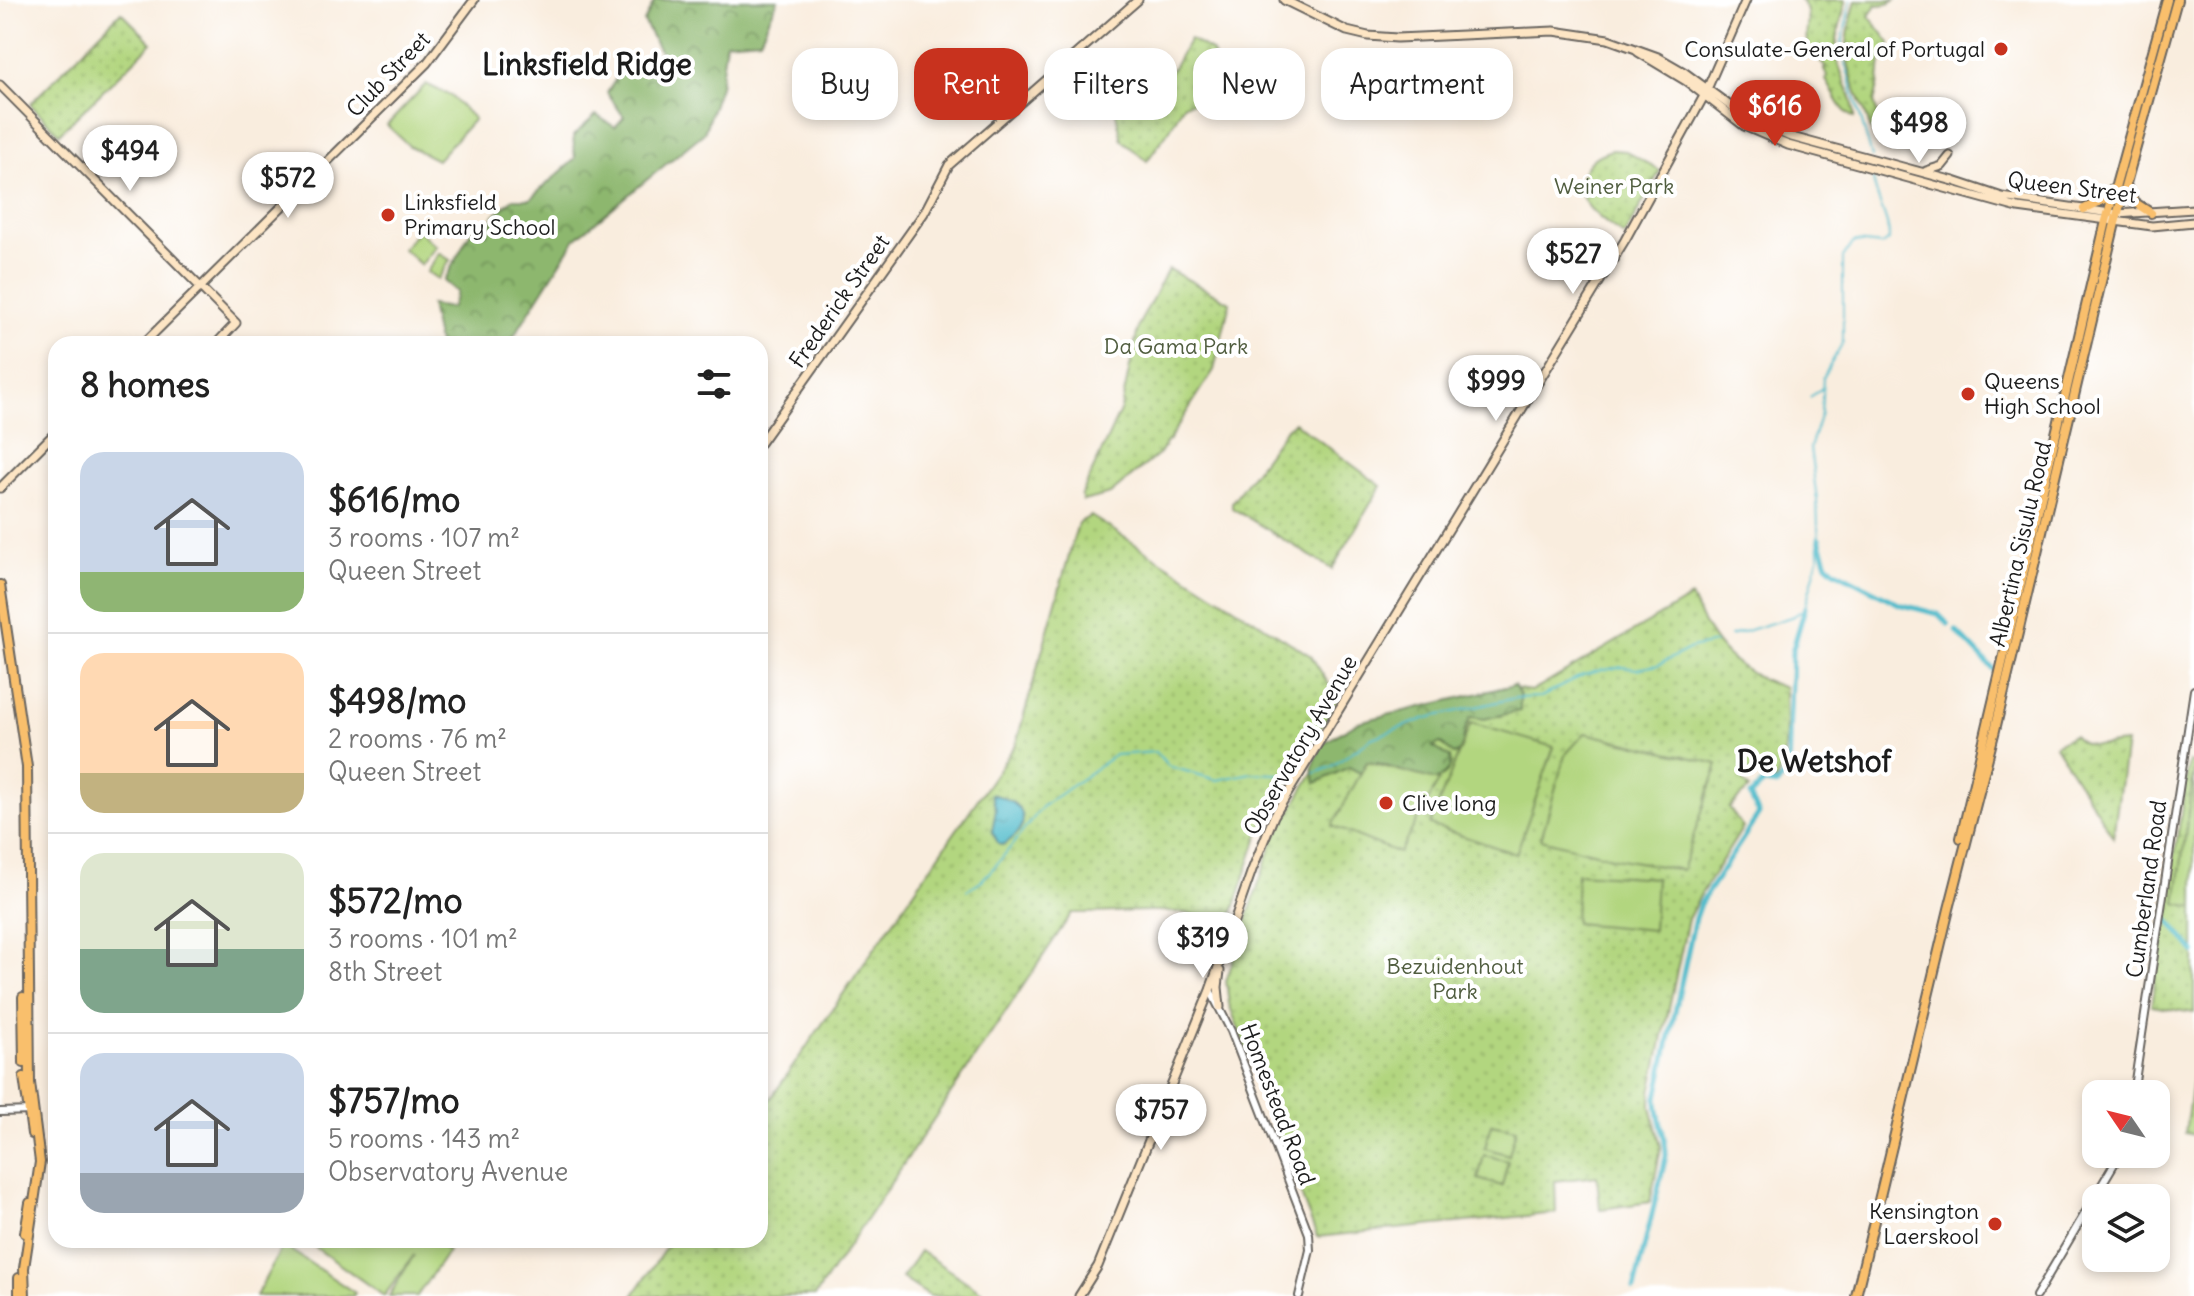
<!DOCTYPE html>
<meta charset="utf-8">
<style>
body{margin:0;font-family:Delius,sans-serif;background:#f2f2f2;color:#222;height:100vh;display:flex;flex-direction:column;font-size:30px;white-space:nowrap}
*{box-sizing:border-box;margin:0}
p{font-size:26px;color:#767676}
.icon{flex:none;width:44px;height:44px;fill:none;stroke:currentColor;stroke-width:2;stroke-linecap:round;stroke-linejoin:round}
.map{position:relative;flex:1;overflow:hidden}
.drawer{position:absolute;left:48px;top:336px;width:720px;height:912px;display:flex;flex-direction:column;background:#fff;border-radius:24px;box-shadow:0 4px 12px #0003}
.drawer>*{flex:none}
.banner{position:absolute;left:792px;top:48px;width:760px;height:72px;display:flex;gap:16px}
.needle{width:52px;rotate:305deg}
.buttons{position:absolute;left:2082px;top:1080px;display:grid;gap:16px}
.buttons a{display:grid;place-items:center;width:88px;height:88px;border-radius:16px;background:#fff;box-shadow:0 4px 12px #0003;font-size:40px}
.price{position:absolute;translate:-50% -68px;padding:0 18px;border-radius:28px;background:#fff;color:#222;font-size:26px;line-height:52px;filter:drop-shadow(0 2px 4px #0008)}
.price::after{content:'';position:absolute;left:50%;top:48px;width:24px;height:18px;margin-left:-12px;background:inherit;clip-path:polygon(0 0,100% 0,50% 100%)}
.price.active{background:#c8321e;color:#fff}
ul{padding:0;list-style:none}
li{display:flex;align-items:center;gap:24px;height:200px;padding:0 32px}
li+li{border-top:2px solid #e0e0e0}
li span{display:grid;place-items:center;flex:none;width:224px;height:160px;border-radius:24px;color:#555}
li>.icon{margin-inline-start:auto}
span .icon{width:96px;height:96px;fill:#fffc;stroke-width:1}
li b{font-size:34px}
h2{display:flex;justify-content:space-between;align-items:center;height:96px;padding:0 32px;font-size:34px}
.chip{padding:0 28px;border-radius:24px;background:#fff;box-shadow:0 4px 12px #0003;font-size:28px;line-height:72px}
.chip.active{background:#c8321e;color:#fff}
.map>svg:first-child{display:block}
</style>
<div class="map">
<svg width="2194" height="1296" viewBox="0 0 2194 1296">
<defs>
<pattern id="grass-dots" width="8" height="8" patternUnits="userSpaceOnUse" patternTransform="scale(2)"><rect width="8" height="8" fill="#b2d67f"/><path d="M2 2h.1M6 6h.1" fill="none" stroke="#98b76d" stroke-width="1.8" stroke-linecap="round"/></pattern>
<pattern id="forest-crowns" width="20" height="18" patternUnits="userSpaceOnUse" patternTransform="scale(2)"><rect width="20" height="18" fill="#8db76e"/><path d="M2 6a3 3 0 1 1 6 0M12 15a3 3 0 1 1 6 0" fill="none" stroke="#72945a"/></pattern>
<pattern id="water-ripples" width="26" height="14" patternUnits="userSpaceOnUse" patternTransform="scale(2)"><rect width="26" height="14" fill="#50bbcb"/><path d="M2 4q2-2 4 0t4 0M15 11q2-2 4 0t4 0" fill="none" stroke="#45a0ae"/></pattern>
</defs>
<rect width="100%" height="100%" fill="#fff"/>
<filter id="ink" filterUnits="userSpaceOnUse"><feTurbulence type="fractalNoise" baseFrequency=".0125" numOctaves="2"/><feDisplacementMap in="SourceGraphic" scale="16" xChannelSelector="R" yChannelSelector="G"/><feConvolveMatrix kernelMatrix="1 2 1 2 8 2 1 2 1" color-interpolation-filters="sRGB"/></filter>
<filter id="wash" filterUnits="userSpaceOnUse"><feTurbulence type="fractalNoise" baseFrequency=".006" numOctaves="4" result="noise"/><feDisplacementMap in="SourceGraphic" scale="32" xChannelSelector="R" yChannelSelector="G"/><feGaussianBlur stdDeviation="1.8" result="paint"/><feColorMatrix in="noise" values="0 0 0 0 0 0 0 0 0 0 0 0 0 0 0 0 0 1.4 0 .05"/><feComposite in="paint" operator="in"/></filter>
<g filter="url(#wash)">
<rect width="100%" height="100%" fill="#f9edde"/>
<path fill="url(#grass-dots)" stroke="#67794e" stroke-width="2" d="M1800,0H1846C1843,16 1836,34 1836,50C1837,74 1856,95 1854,118C1840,111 1835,94 1826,80L1827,76L1824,70L1826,67C1820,61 1809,51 1807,42C1804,26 1814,14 1800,0Z
M1856,0H1895L1888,4L1876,5L1869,16L1890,43L1889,51L1881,59L1879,82L1874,102L1881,125L1880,138L1876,139C1870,131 1868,120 1864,110C1844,61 1842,51 1856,0Z
M121,12L152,43L59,134L30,104Z
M1190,39L1211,51L1214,57L1223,97L1184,104L1170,129L1147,161L1122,140L1113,100L1162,86Z
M1612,150L1626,151L1660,171L1624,236C1604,221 1570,202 1583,172C1590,159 1598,154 1612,150Z
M1168,269L1230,302L1214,370L1160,453L1110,494L1083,501L1081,496L1121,409L1139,324Z
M1294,422L1381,486L1332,569L1232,508V502L1285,430Z
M1091,516L1311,656L1338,699L1261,828L1221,948L1200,916C1157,906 1116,914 1072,913L815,1296H633L671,1240H760V1114L1016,744L1078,523Z
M1691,597C1712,646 1734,671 1785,688C1785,719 1790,754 1775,782L1754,768L1743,781L1749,789L1729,808L1743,827L1701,894L1688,919L1651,1093V1107L1661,1147L1650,1202L1600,1209L1597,1176L1555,1181L1556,1213L1317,1237L1229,1004L1226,981L1273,841L1335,735L1505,687L1531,691L1540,687Z
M2073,735C2086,751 2107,744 2126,743L2113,837L2055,745Z
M2189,762L2194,763V1013L2151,1006Z
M2194,1068V1135L2185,1133Z
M920,1251L988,1296H929L902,1278Z"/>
<path fill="url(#forest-crowns)" stroke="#546a45" stroke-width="2" d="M655,0H778L760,39L726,42L720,86L704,133L576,238L509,344H438L430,305L451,308L457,292L444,281L472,229L487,234L494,215L513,199H530L575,159L573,136L596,115L615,127L624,117L607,93L622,69L661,53L644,22Z
M1514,685L1520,695V711L1484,719L1471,717C1470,721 1467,724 1466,728C1461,739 1467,748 1455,755L1440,743L1433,747L1450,757C1453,771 1444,776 1433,782L1378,763L1370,764L1360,773L1349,767L1316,783L1312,769L1322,744L1358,722Z"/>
<path fill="#b2d67f" stroke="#67794e" stroke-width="2" d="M426,84L451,96L474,119L437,160L409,146L387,125Z
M418,230L436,246L421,265L403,249Z
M439,253L450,260L438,279L427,272Z
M1471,723L1554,747L1516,854L1430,825Z
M1585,733L1718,764L1682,870L1616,858L1541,839L1565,755Z
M1367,762L1439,781L1399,853L1332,826Z
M2194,769V907L2176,903Z
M1577,873L1656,878L1653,930L1575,923Z
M1491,1124L1516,1129L1509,1155L1485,1148Z
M1484,1155L1508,1161L1502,1186L1478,1179Z
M305,1240H431L448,1251L417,1296H389L414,1255L384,1296Z
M283,1245L355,1293L353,1296H256Z"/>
<path fill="url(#water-ripples)" stroke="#366c74" stroke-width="2" d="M991,794C1025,801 1036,825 1003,845L998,843L992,831L996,809Z"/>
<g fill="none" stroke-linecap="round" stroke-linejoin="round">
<path stroke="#50bbcb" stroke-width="2" d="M1851,0L1841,48L1872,157
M1810,397L1822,388
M1730,636L1794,616L1805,608L1819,555L1817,500L1810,448L1821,413L1823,378L1843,342V258L1854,242L1882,245L1889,239C1890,219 1873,197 1872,171
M1315,773L1331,767L1372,738L1427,718L1515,698L1541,697L1583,675L1603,670L1623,667L1637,669L1658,665L1691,648L1715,643
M967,890L982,880L997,864L1043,806L1115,755L1156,752L1168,766L1217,780L1251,773L1297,775"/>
<path stroke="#50bbcb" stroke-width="5" d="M1819,539L1827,564L1835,571L1899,604L1938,614L1948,624
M1956,631L1993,669
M2167,918L2194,952
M1634,1289L1666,1156C1667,1136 1656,1117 1657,1097L1695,918L1700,904L1759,814L1750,796L1764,783L1777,785L1788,770L1792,652L1805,608"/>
</g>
</g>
<g filter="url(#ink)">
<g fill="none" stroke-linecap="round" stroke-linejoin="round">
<defs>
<path id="tertiary" d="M1210,990L1231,1031L1309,1234L1310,1250L1299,1296
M2133,1094L2194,690
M0,1112L32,1111
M2036,1296L2120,1154"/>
<path id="secondary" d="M1284,0L1347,31L1368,36L1397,38L1554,31L1608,39L1658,57L1684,72L1748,119L1788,136L1954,181L2002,197L2117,214L2194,209
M1638,52L1686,81L1744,126L1788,145L2018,208L2152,226L2194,222
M0,85L236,323L216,344
M1926,171L1942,166L1950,156
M143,344L427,63L474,0
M760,443L924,213L949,165L1138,0
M0,488L56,432
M1220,1007L1218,987L1220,971
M1079,1296L1098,1266L1210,990L1252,870L1274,816L1625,240L1704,96L1746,0"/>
<path id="primary" d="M2126,185L2134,202L2151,213
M2084,209L2105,199L2112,190
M0,585L27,767L30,1083L40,1162L24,1268L25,1296
M1961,838L2106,221L2167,0
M23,997L24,1063
M24,1077L32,1134
M25,1233L30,1203
M19,1278V1296
M1856,1296L1949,909L1995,730L2115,223L2177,0"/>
</defs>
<use href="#tertiary" stroke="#696560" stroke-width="10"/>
<use href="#secondary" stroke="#696560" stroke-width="11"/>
<use href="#primary" stroke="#696560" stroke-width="12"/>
<use href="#tertiary" stroke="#fff" stroke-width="6"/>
<use href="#secondary" stroke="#fde5c4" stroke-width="7"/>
<use href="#primary" stroke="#f9bf6c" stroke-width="8"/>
</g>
</g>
<g fill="#c8321e" stroke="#fff" stroke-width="3">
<circle cx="2001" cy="49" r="8"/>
<circle cx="388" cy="215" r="8"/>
<circle cx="1968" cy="394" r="8"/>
<circle cx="1386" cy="803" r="8"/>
<circle cx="1995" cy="1224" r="8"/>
</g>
<g text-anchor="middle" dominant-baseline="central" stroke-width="8" stroke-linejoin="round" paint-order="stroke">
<g font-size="22" fill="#1c1c1c" stroke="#fff" text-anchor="start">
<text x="1985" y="49" text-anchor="end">Consulate-General of Portugal</text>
<text x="404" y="202">Linksfield<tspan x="404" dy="25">Primary School</tspan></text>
<text x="1984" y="381">Queens<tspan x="1984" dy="25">High School</tspan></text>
<text x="1402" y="803">Clive long</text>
<text x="1979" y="1211" text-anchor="end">Kensington<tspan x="1979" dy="25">Laerskool</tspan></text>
</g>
<g font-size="22" fill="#1c1c1c" stroke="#fff">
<text transform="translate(388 74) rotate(-46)">Club Street</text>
<text transform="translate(2072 187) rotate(7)">Queen Street</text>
<text transform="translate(839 301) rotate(-55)">Frederick Street</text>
<text transform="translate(2020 544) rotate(-77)">Albertina Sisulu Road</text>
<text transform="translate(1300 745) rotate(-60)">Observatory Avenue</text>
<text transform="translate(2146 889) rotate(-82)">Cumberland Road</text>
<text transform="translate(1278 1104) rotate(69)">Homestead Road</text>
</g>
<g font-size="22" fill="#505d3f" stroke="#fff">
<text x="1614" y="186">Weiner Park</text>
<text x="1176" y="346">Da Gama Park</text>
<text x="1455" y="966">Bezuidenhout<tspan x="1455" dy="25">Park</tspan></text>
</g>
<g font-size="30" font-weight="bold" fill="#1c1c1c" stroke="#fff">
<text x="587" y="64">Linksfield Ridge</text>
<text x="1814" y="761">De Wetshof</text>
</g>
</g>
</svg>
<div class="buttons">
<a><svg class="needle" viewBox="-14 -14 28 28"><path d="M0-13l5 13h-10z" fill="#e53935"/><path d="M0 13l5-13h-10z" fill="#767676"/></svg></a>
<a><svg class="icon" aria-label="layers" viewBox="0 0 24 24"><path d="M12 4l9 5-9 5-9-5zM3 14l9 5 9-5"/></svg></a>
</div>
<b class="price active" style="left:1775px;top:148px">$616</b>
<b class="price" style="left:1919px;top:165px">$498</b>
<b class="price" style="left:130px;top:193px">$494</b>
<b class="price" style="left:288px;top:220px">$572</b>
<b class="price" style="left:1573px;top:296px">$527</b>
<b class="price" style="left:1496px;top:423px">$999</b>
<b class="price" style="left:1203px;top:980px">$319</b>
<b class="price" style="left:1161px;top:1152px">$757</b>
<div class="banner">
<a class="chip">Buy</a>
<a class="chip active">Rent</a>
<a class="chip">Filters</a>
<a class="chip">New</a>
<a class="chip">Apartment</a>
</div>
<section class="drawer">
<h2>8 homes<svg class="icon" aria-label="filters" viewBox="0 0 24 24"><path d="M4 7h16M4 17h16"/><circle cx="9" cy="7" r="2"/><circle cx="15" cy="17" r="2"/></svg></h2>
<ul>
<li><span style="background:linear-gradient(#c9d6e8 75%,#8fb573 0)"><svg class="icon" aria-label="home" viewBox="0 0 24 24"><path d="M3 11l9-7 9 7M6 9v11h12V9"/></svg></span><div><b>$616/mo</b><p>3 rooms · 107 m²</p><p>Queen Street</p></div></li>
<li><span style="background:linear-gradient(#ffd9b3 75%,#c2b280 0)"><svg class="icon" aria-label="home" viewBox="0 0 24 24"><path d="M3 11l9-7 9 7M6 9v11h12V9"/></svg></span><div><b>$498/mo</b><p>2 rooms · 76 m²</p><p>Queen Street</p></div></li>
<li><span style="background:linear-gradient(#dfe7d0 60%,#7fa58c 0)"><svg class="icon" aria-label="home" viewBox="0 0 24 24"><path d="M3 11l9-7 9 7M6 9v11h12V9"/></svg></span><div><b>$572/mo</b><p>3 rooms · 101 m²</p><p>8th Street</p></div></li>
<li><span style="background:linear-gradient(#c9d6e8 75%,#9aa5b1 0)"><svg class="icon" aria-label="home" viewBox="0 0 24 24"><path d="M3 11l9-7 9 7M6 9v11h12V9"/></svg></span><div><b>$757/mo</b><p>5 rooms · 143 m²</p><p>Observatory Avenue</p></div></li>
</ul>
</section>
</div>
